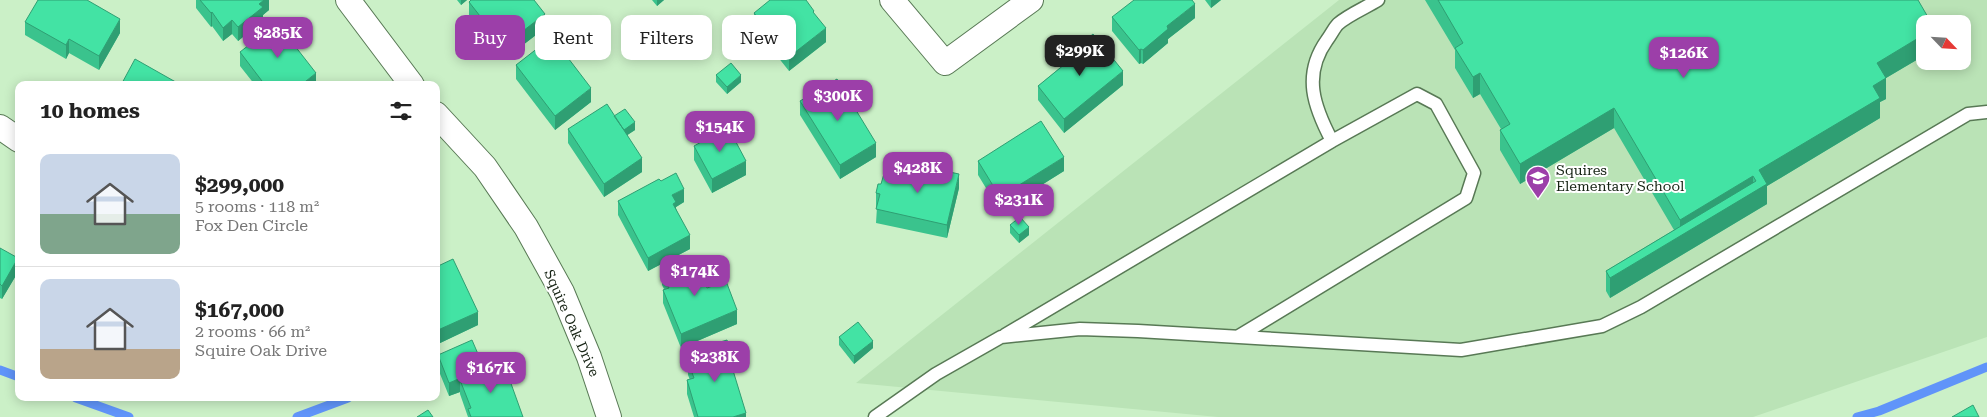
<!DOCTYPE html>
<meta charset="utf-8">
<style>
body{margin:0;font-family:"Roboto Serif",serif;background:#f6f6f6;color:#222;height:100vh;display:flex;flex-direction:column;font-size:19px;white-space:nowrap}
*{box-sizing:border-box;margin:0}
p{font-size:16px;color:#767676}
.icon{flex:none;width:28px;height:28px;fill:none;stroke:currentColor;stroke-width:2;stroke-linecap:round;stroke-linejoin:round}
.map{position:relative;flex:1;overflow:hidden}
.side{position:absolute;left:15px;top:81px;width:425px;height:320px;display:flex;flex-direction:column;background:#fff;border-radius:10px;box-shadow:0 2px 12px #0003}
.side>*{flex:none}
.hud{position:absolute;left:455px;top:15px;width:475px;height:45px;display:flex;gap:10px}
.needle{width:32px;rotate:115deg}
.fabs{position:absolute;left:1916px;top:15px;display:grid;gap:10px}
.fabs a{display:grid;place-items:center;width:55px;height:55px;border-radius:10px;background:#fff;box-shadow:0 2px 12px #0003;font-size:25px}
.price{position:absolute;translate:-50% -42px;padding:0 11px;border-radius:10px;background:#9c3fa9;color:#fff;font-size:16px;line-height:32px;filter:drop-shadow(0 1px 2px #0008)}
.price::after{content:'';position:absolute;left:50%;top:30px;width:15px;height:11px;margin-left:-8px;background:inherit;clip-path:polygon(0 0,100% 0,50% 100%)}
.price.selected{background:#222;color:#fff}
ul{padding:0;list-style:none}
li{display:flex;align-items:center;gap:15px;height:125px;padding:0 25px}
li+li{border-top:1px solid #e0e0e0}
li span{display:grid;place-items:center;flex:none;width:140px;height:100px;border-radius:10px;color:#555}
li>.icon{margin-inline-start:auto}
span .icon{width:60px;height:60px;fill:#fffc;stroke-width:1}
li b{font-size:21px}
h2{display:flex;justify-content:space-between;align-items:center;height:60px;padding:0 25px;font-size:21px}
.pill{padding:0 18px;border-radius:10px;background:#fff;box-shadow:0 2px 12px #0003;font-size:18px;line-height:45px}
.pill.selected{background:#9c3fa9;color:#fff}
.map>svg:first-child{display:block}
</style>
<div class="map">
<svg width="1987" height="417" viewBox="0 0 1987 417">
<rect width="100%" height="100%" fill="#cbf0c7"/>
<path fill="#bae3b6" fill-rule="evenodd" d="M1339,0H1987V337L1753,417H1218L856,383ZM1925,24H1962V61H1925Z"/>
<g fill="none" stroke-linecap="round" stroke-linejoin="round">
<path stroke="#6094f9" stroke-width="9" d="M0,370L19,377
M76,398L129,417
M297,417L348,398
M1857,417L1879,411L1987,367"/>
<defs>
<path id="lane" d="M1332,141C1314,107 1302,75 1327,40C1331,35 1334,28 1338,24C1348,15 1367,7 1378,0
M1005,335L1332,141L1417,94L1436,104L1474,173L1466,198L1239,336
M875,417L936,374L1001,337L1080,329L1138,331L1461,350L1602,326L1641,307L1968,114L1987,112"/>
<path id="street" d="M348,0L412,85
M892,0L945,63L1031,0
M436,114L485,167L526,227L562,292L589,357L609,417
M0,127L19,140"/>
</defs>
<use href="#lane" stroke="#587955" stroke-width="15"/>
<use href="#street" stroke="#587955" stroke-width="26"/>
<use href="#lane" stroke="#fff" stroke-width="12"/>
<use href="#street" stroke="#fff" stroke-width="24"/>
</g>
<path fill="#3ac38d" d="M196,0H269V10L263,15V21L238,41L232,34L223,41L212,26L211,27L196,8Z
M457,0H467L461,5Z
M652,0H664L657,6Z
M1205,0H1221L1211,8Z
M1425,0H1918L1925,24V55L1886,78V99L1880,102V118L1767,186V204L1610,298L1606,291V271L1674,230L1614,128L1520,184L1500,150V130L1501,129L1480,94L1473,98L1455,68V50Z
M469,2L545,28L510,55L505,48L498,53L469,16Z
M754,13L826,42L789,71L754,27Z
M1112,17L1195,18L1168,39V43L1143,64L1141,63L1139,64L1112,31Z
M25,22L120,33L99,70L69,53L66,59L25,35Z
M240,52L316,85H255L240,66Z
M1062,60L1123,85L1064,133L1038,100V86L1062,66Z
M516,65L591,102L555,130L516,79Z
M716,75L741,82L727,94L716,82Z
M800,101L876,157L840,179L800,115Z
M614,116L635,130L627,135L642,172L604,197L568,143V129Z
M694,146L746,175L712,193L694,160Z
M978,161L1064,171L1000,211L978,175Z
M661,181L684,202L676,207V208L690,249L648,271L618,215V201Z
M881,184L959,188L947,238L876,223L877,207H876V193Z
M1010,225L1029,235L1019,243L1010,233Z
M0,248L18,272L2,299L0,298Z
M436,267L478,325L438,344L436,340Z
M662,271L707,288L737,324L681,348L663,303V290L664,289L662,285Z
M839,337L873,348L854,364L839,345Z
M693,350L731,364L746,417H694L687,394V380H690L688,375V362L693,360Z
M438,355L484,371L523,417H468L460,394V392L449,396L438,369Z"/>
<path fill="#2f9f73" d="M264,0H269V10L263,15V21L238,41V27L259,4Z
M461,0H467L461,5Z
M657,0H664L657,6Z
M1211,0H1221L1211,8Z
M1195,4V18L1168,39V43L1143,64V50L1167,26Z
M212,12V26L211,27V13Z
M545,14V28L510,55V41Z
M120,19V33L99,70V56Z
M232,20V34L223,41V28Z
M826,28V42L789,71V57Z
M505,34V48L498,53V39Z
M1925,34V55L1886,78V99L1880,102V118L1767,186V204L1610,298V278L1680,236V220L1753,176V192L1759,170L1873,86L1877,63Z
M69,39V53L66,59V45Z
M1141,49V63L1139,64V50Z
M1123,71V85L1064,133V119Z
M316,73V85H301Z
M1480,73V94L1473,98V77Z
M741,75V82L727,94V87Z
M591,88V102L555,130V116Z
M1614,108V128L1520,184V164Z
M635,122V130L623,138V130Z
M876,143V157L840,179V165Z
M1064,157V171L1000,211V197Z
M642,158V172L604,197V184Z
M746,161V175L712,193V179Z
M959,174V188L947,238V225Z
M684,189V202L676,207V216L672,195Z
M1029,227V235L1019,243V235Z
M690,235V249L648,271V258Z
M18,258V272L2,299V286Z
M737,310V324L681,348V334Z
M478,312V325L438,344V330Z
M873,341V348L854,364V356Z
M731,353V367L728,354Z
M484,368V382L460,380V392L449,396V383Z
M746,413V417H733Z"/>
<path fill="#43e3a4" stroke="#2f9f73" d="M38,0H87L120,19L99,56L69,39L66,45L25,22Z
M200,0H264L259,4L263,7L238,27L232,20L223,28L212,12L211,13Z
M471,0H534L545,14L510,41L505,34L498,39L469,2Z
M770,0H806L814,11L813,12L826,28L789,57L754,13Z
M1134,0H1192L1195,4L1167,26L1168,29L1143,50L1141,49L1139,50L1112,17Z
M1438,0H1918L1932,24H1925V34L1877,63L1886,78L1873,86L1880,98L1759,170L1767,184L1610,278L1606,271L1756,181L1753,176L1680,220L1614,108L1520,164L1500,130L1510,124L1480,73L1473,77L1455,48L1463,43Z
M277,23L316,73L301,85H265L240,52Z
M1093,34L1123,71L1064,119L1038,86L1065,64L1062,60Z
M552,37L591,88L555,116L516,65Z
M135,59L181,85H121Z
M731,63L741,75L727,87L716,75Z
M837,79L876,143L840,165L800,101Z
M607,104L642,158L604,184L568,129Z
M625,109L635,122L624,130L614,116Z
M1041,121L1064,157L1000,197L978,161Z
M728,127L746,161L712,179L694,146Z
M886,167L924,176L926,167L959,174L947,225L876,209L880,194L876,193L878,184H881Z
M676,173L684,189L672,195L676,202L673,204L690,235L648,258L618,201L659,179L661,181Z
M1020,217L1029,227L1019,235L1010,225Z
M0,248L18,258L2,286L0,284Z
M696,258L707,288L726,281L737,310L681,334L663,290L669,288L662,271Z
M453,259L478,312L438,330L436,326V267Z
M858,322L873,341L854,356L839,337Z
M472,340L484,368L449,383L438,355Z
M727,340L731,353L728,354L746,413L733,417H698L687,380L694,378L688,362L696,359L693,350Z
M504,364L523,417H471L468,409L471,408L460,380Z
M1973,405L1979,417H1952Z
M428,410L433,417H417Z"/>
<defs>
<symbol id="school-pin" viewBox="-11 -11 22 30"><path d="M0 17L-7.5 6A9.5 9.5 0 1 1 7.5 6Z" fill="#9c3fa9" stroke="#fff"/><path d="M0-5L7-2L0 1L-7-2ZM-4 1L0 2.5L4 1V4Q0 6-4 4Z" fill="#fff"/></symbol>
</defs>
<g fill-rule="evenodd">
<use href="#school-pin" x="1524" y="164" width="28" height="38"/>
</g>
<g text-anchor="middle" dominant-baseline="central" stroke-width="4" stroke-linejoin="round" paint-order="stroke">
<g font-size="14" fill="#172415" stroke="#fff" text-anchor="start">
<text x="1556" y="170">Squires<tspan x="1556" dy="16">Elementary School</tspan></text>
</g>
<g font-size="14" fill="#172415" stroke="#fff">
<text transform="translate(572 323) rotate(66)">Squire Oak Drive</text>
</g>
</g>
</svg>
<div class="fabs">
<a><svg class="needle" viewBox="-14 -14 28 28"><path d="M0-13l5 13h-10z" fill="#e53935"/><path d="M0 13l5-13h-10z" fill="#767676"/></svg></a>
</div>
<b class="price" style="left:278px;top:59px">$285K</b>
<b class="price selected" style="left:1080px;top:77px">$299K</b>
<b class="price" style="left:1684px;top:79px">$126K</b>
<b class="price" style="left:838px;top:122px">$300K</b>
<b class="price" style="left:720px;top:153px">$154K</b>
<b class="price" style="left:918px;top:194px">$428K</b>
<b class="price" style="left:1019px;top:226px">$231K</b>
<b class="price" style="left:695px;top:297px">$174K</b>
<b class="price" style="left:715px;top:383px">$238K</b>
<b class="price" style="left:491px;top:394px">$167K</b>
<div class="hud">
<a class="pill selected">Buy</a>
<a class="pill">Rent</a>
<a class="pill">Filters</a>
<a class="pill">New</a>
</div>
<section class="side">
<h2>10 homes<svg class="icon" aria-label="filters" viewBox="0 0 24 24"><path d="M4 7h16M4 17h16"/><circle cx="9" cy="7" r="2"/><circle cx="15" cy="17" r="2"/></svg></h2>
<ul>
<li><span style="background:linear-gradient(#c9d6e8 60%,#7fa58c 0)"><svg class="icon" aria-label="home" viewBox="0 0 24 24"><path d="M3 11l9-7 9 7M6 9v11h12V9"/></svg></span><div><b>$299,000</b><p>5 rooms · 118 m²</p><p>Fox Den Circle</p></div></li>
<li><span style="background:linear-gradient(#c9d6e8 70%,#b9a48a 0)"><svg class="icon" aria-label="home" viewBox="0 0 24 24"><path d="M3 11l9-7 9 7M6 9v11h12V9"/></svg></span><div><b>$167,000</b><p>2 rooms · 66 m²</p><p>Squire Oak Drive</p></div></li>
</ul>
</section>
</div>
